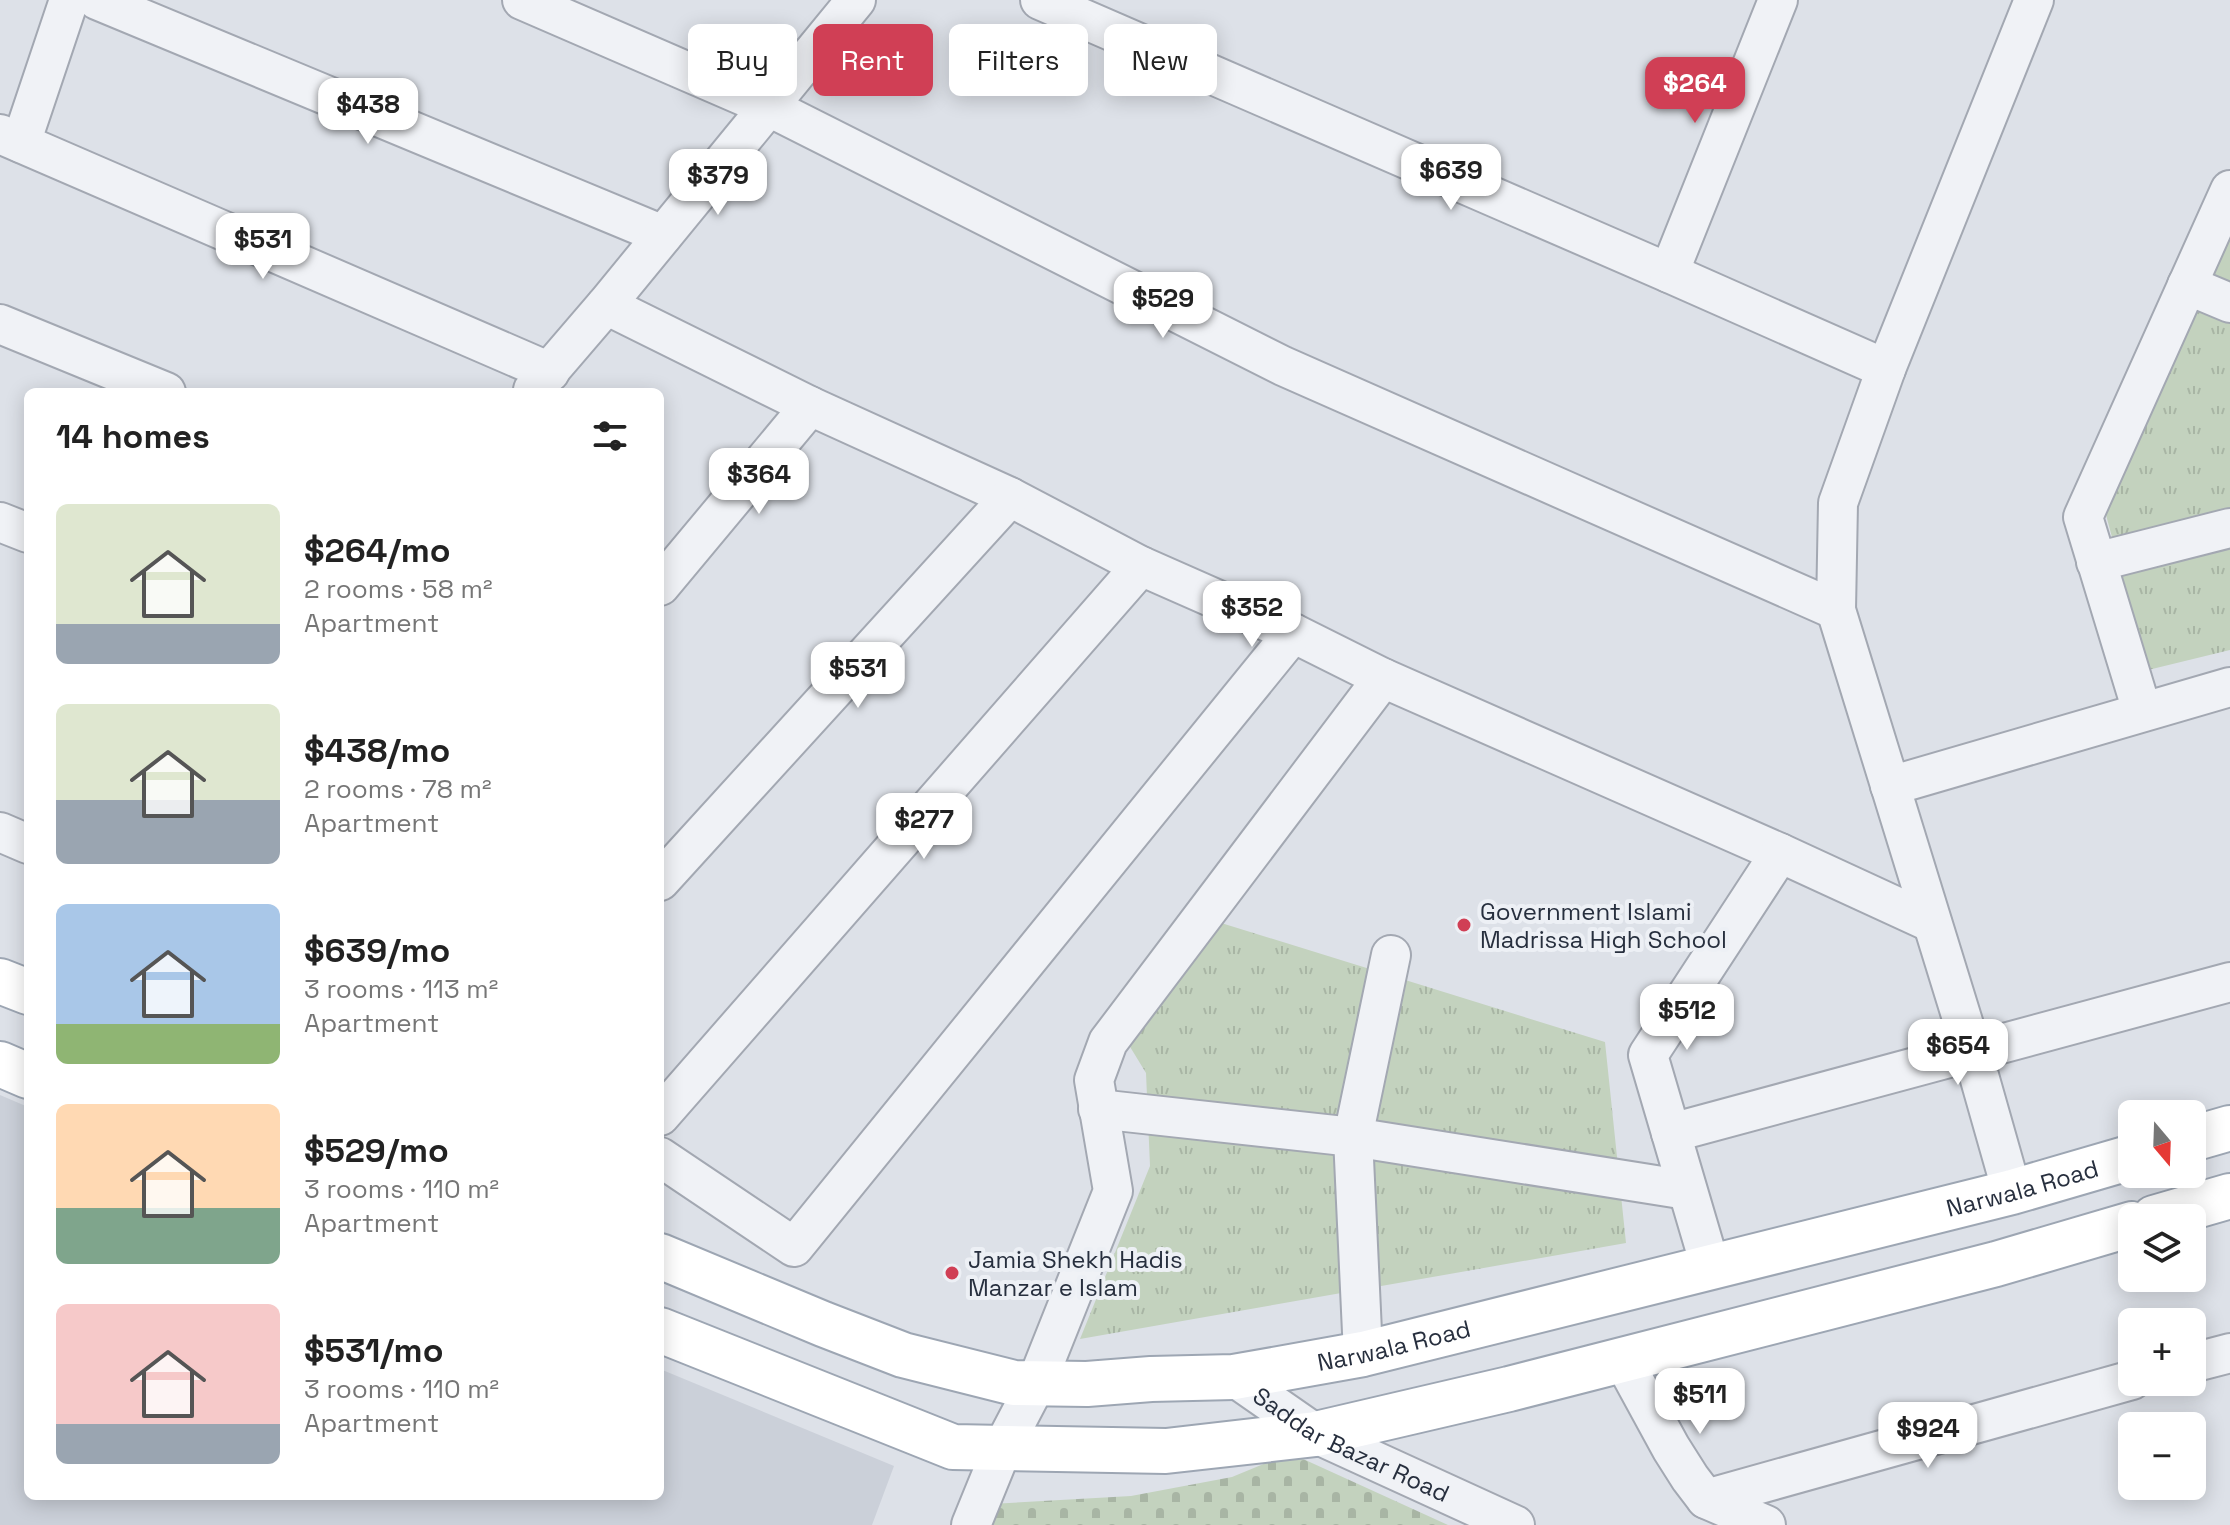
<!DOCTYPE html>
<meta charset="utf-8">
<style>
body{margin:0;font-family:"Space Grotesk",sans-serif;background:#f2f2f2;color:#222;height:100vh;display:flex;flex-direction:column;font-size:30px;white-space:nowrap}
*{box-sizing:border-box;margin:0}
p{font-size:26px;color:#767676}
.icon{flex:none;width:44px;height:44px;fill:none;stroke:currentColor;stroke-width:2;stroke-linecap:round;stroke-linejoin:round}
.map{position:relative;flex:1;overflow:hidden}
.details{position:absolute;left:24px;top:388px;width:640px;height:1112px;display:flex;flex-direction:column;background:#fff;border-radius:12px;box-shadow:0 4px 20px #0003}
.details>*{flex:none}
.banner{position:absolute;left:688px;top:24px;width:760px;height:72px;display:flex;gap:16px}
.needle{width:52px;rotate:161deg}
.controls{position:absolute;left:2118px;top:1100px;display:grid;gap:16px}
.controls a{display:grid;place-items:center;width:88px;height:88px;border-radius:12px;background:#fff;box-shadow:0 4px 20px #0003;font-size:40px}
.price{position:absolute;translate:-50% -68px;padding:0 18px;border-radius:16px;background:#fff;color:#222;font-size:26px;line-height:52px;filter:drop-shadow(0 2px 4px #0008)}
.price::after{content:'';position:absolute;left:50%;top:48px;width:24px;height:18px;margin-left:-12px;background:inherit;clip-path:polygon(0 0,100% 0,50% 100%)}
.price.active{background:#d03f55;color:#fff}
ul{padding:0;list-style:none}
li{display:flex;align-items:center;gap:24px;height:200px;padding:0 32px}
li span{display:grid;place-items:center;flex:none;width:224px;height:160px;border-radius:12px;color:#555}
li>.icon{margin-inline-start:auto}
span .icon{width:96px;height:96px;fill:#fffc;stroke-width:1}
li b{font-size:34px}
h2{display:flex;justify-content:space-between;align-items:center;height:96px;padding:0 32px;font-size:34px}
.chip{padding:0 28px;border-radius:12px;background:#fff;box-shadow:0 4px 20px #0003;font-size:28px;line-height:72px}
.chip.active{background:#d03f55;color:#fff}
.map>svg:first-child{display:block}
</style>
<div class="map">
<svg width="2230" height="1525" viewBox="0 0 2230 1525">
<defs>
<pattern id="grass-tufts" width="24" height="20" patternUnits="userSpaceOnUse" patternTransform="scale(2)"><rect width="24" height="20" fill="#c3d2be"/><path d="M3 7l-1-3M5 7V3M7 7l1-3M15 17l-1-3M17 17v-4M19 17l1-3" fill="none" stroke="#a8b5a4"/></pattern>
<pattern id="cemetery-stones" width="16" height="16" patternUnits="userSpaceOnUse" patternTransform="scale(2)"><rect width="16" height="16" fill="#c3d2be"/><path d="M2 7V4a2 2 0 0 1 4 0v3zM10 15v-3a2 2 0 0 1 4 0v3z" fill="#a8b5a4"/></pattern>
</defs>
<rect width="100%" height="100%" fill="#dde1e8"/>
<path fill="#cbd0d9" d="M0,1095L28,1107V1496H660V1369L894,1466L872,1525H0Z"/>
<path fill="url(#grass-tufts)" d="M2230,237V650L2148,670L2106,515Z
M1218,922L1605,1042L1626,1243L1080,1339L1150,1166L1146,1073L1121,1032Z"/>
<path fill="url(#cemetery-stones)" d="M1290,1453L1448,1525H966L973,1505L1131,1496L1232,1477Z"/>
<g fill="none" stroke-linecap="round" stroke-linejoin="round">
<defs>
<g id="minor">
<path d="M97,0L663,235"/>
<path d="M522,0L769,107L1283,366L1836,610"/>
<path d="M1040,0L1669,273L1886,369"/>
<path d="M0,134L550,372"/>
<path d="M21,143L69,0"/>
<path d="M1669,273L1778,0"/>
<path d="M2187,285L2230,303"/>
<path d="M606,305L810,406L1010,497L1141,566L1293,633L1383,678L1780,853L1932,923"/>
<path d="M0,324L166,392"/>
<path d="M533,390L606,305L856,0"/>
<path d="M0,522L28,533"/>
<path d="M2096,562L2230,528"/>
<path d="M660,586L810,406"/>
<path d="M2142,711L2083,517L2230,190"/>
<path d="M1890,786L2230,687"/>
<path d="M0,832L28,844"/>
<path d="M660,881L1010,497"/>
<path d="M1098,1109L1353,1137L1687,1190"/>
<path d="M660,1116L1141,566"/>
<path d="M1671,1133L2230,982"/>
<path d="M660,1157L794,1247L1293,633"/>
<path d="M2012,1192L1972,1051L1836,610L1838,503L1886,369L2034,0"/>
<path d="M1711,1269L1648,1055L1780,853"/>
<path d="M1363,1354L1353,1137L1391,955"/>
<path d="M1623,1360L1671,1448L1690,1478L1706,1499L1766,1525"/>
<path d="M2192,1363L2230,1353"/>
<path id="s1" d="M1234,1377L1316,1434L1515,1525"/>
<path d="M1706,1499L2132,1380"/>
<path d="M971,1525L1002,1449L1036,1384L1113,1191L1094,1080L1108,1042L1383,678"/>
</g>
<g id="major">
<path d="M0,981L28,992"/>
<path d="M0,1064L28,1076"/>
<path d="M2192,1139L2230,1128"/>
<path d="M2154,1218L2230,1196"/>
<path id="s2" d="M660,1256L823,1324L903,1355L1014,1383L1087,1384L1151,1379L1234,1377L1363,1354L2012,1192L2132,1157"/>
<path d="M660,1330L953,1447L1166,1451L1316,1434L1509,1389L1996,1264L2132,1224"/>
</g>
</defs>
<use href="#minor" stroke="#a3a8b2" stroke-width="42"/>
<use href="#major" stroke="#9da6b3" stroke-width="48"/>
<use href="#minor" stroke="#f0f2f6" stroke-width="38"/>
<use href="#major" stroke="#fff" stroke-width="44"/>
</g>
<g fill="#d03f55" stroke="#edf0f5" stroke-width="3">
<circle cx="1464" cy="925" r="8"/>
<circle cx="952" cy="1273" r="8"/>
</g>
<g text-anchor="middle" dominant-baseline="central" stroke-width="8" stroke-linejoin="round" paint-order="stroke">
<g font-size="24" fill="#272f3e" stroke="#edf0f5" text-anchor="start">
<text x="1480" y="911">Government Islami<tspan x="1480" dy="28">Madrissa High School</tspan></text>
<text x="968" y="1259">Jamia Shekh Hadis<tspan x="968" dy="28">Manzar e Islam</tspan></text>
</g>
<g font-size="24" fill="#272f3e" stroke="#edf0f5">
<text stroke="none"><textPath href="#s2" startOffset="1408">Narwala Road</textPath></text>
<text stroke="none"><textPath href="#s2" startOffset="760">Narwala Road</textPath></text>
<text stroke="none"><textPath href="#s1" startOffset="136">Saddar Bazar Road</textPath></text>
</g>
</g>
</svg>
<div class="controls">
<a><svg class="needle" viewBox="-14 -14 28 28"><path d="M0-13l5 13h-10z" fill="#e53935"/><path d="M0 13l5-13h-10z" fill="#767676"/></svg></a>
<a><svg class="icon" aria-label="layers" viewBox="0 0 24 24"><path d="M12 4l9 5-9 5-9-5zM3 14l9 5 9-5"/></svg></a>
<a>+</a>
<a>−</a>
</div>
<b class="price active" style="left:1695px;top:125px">$264</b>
<b class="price" style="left:368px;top:146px">$438</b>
<b class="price" style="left:1451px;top:212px">$639</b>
<b class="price" style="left:718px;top:217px">$379</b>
<b class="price" style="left:263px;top:281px">$531</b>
<b class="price" style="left:1163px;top:340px">$529</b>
<b class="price" style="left:759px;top:516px">$364</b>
<b class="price" style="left:1252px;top:649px">$352</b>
<b class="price" style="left:858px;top:710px">$531</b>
<b class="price" style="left:924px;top:861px">$277</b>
<b class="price" style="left:1687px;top:1052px">$512</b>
<b class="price" style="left:1958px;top:1087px">$654</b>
<b class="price" style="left:1700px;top:1436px">$511</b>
<b class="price" style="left:1928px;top:1470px">$924</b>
<div class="banner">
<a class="chip">Buy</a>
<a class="chip active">Rent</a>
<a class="chip">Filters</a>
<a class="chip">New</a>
</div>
<section class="details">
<h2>14 homes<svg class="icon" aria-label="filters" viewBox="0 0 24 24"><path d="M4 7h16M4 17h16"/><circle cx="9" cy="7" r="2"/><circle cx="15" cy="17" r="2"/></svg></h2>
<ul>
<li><span style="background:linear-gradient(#dfe7d0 75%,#9aa5b1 0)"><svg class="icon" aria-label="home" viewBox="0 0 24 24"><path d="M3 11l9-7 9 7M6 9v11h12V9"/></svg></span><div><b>$264/mo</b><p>2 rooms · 58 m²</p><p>Apartment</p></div></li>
<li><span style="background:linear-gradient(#dfe7d0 60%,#9aa5b1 0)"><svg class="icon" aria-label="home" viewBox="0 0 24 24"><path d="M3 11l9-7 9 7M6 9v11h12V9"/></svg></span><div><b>$438/mo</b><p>2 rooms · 78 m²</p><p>Apartment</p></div></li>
<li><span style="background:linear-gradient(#a9c7e8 75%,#8fb573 0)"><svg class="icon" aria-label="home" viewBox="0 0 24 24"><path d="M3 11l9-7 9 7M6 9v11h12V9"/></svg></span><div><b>$639/mo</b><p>3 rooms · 113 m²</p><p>Apartment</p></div></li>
<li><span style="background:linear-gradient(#ffd9b3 65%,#7fa58c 0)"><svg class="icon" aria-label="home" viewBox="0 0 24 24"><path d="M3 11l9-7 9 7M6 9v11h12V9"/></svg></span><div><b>$529/mo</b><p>3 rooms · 110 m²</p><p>Apartment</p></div></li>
<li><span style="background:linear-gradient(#f6c9c9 75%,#9aa5b1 0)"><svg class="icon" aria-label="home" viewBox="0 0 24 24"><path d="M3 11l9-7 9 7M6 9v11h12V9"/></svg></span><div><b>$531/mo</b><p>3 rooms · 110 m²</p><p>Apartment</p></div></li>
</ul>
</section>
</div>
